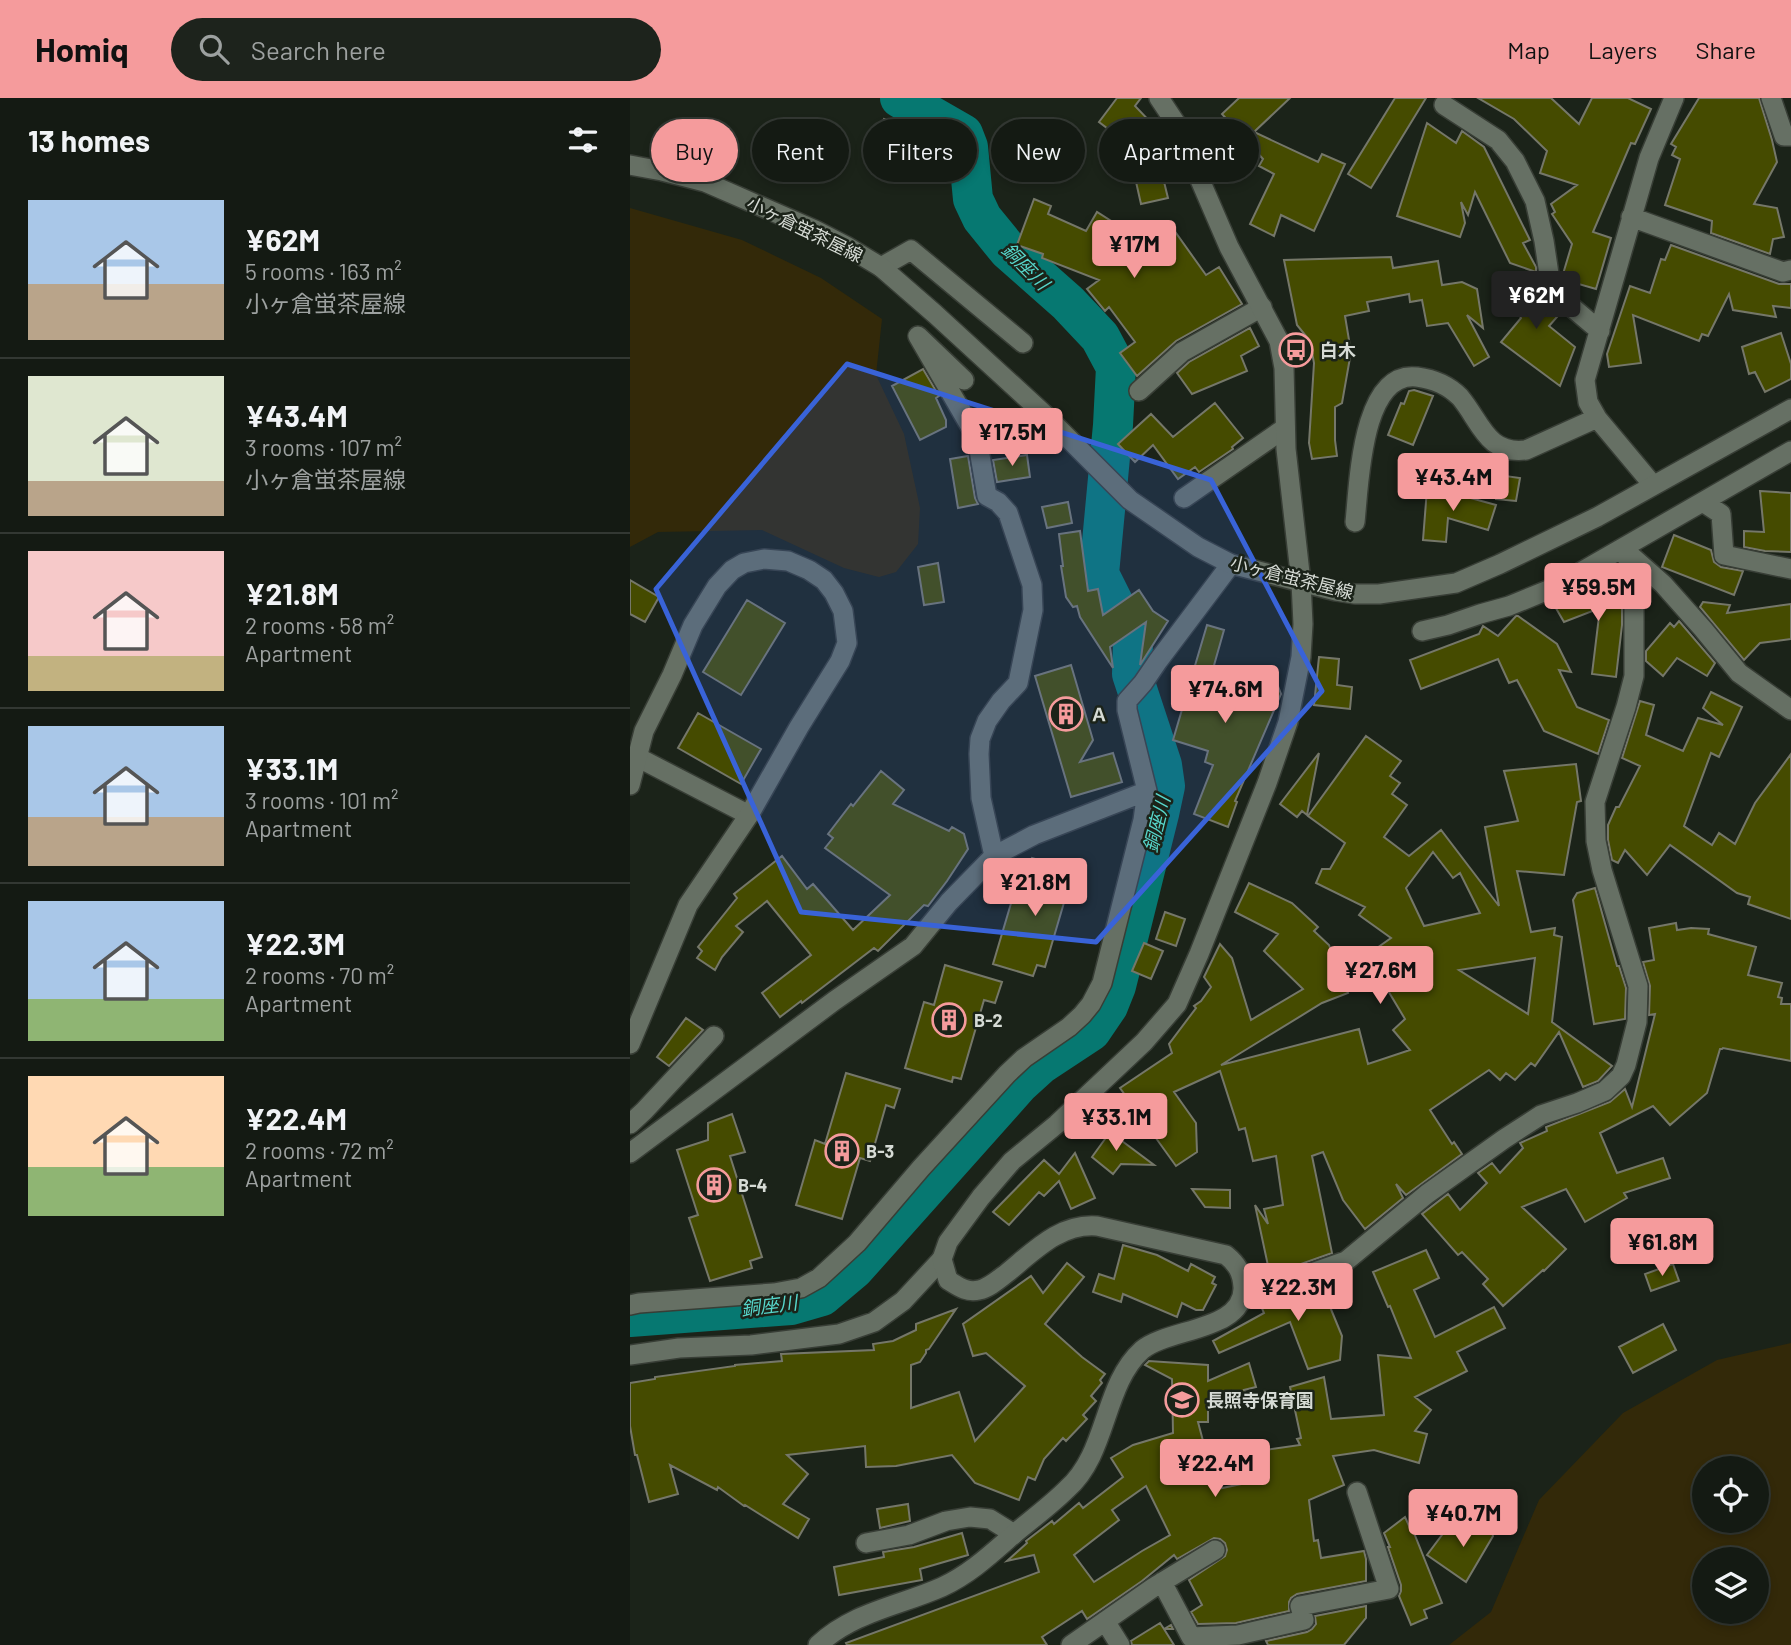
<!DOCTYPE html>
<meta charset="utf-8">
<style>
body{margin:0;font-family:Barlow,"Noto Sans JP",sans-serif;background:#1d231c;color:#f1f3f6;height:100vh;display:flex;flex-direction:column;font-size:26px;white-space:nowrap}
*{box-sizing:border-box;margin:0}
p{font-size:23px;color:#9da1a0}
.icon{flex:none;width:38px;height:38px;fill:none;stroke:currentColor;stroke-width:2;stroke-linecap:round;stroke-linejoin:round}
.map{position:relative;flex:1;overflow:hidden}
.details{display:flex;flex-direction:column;background:#141a13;width:630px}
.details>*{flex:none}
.guide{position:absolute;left:21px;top:21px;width:665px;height:63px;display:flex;gap:14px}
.buttons{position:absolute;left:1062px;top:1358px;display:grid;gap:14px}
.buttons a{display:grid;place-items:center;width:77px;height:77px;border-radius:50%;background:#141a13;box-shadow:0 4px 10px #0003,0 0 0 2px #333833;font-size:35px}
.price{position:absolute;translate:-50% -60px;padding:0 16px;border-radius:7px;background:#f59b9c;color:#111;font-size:23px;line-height:46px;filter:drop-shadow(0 2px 4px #0008)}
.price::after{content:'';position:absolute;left:50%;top:42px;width:21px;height:16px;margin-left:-10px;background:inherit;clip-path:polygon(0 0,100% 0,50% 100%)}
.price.current{background:#222;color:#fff}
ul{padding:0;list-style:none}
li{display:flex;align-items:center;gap:21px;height:175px;padding:0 28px}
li+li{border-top:2px solid #333833}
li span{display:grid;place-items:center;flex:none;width:196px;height:140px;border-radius:0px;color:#555}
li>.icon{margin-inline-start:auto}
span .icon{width:84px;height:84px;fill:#fffc;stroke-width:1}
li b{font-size:30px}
h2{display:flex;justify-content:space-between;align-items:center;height:84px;padding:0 28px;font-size:30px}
.tag{padding:0 24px;border-radius:32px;background:#141a13;box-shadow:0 4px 10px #0003,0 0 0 2px #333833;font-size:24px;line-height:63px}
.tag.current{background:#f59b9c;color:#111}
header{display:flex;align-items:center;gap:42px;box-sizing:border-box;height:98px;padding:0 35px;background:#f59b9c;color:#111}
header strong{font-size:33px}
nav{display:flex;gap:38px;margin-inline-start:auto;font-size:24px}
.search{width:490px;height:63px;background:#1d231c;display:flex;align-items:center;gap:18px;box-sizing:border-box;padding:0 24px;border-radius:38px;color:#9da1a0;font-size:26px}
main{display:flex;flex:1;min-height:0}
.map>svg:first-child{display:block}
</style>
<header>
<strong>Homiq</strong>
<div class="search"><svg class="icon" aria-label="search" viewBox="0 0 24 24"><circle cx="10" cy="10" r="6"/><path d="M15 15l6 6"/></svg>Search here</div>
<nav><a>Map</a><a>Layers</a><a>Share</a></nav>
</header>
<main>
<section class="details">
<h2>13 homes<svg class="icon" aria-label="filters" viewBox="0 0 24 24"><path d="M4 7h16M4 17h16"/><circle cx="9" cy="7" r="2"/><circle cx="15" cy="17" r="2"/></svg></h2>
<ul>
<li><span style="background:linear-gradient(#a9c7e8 60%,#b9a48a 0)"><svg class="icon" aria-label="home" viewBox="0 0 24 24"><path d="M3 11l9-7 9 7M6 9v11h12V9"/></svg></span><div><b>¥62M</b><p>5 rooms · 163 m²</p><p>小ヶ倉蛍茶屋線</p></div></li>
<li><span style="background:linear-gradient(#dfe7d0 75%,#b9a48a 0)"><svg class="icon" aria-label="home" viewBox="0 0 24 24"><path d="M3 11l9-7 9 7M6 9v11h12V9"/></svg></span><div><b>¥43.4M</b><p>3 rooms · 107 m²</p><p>小ヶ倉蛍茶屋線</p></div></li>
<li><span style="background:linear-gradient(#f6c9c9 75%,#c2b280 0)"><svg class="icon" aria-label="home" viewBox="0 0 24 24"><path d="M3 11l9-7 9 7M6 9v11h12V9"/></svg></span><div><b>¥21.8M</b><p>2 rooms · 58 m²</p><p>Apartment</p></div></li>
<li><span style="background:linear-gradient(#a9c7e8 65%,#b9a48a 0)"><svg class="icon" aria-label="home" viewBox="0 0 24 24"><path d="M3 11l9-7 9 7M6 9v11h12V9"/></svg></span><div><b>¥33.1M</b><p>3 rooms · 101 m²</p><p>Apartment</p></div></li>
<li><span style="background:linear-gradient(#a9c7e8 70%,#8fb573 0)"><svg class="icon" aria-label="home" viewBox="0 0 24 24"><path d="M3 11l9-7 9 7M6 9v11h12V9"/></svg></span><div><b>¥22.3M</b><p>2 rooms · 70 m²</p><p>Apartment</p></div></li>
<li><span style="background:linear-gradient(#ffd9b3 65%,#8fb573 0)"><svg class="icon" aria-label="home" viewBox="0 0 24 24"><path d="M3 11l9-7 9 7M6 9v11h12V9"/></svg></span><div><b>¥22.4M</b><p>2 rooms · 72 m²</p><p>Apartment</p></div></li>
</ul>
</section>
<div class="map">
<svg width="1161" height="1547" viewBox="0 0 1161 1547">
<rect width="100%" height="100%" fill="#1b2319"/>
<path fill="#332909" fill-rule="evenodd" d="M0,110L112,142L191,180L252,221L246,277L274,336L290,410L288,446L266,474L249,479L214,470L132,432L28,434L0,449Z
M1161,1245V1547H819L861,1514L909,1402L993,1315L1087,1262ZM1074,1370H1127V1423H1074ZM1074,1461H1127V1514H1074Z"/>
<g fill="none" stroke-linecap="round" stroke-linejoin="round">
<path stroke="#067871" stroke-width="40" d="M0,1219L161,1207L192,1198L224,1171L389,986L411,966L461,933L478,908L486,888L529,716L535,688L532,667L502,576L503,544L469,476L483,327L486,269L470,239L438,205L378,152L352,120L343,101L338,49L333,36L270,0"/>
</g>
<path fill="#454b00" stroke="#757769" stroke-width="2" fill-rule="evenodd" d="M487,0H511L505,8L529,33L523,39L538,100L511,106L502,66L483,48L490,40L469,24Z
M609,0H660L624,34L688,64L692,56L715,66L684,133L651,117L644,138L620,126L644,76L629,68L633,61L592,16Z
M765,0H796L741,90L718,76Z
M848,0H921L949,26L962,0H998L1021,11L1005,46L1001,45L963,134L981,140L966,191L938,183L933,176L942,146L922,116L925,114L921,106L947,87L910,75L917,53L884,21Z
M1069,0H1129L1142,42L1147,64L1124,106L1147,110L1154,139L1143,141L1140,156L1081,135L1082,123L1035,107L1050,61L1042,57L1046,49L1041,46Z
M254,21L330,58L322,76L313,72L309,81L239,52Z
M797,25L826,45L832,33L854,49L900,142L893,145L906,169V174L880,165L845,94L838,117L831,104L835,125L830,139L767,118Z
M404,101L421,108L418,116L456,133L467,114L525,151L546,135L576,177L589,169L612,206L546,243L507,278L490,255L505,244L479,209L475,213L457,191L469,182L412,160L413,156L387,147Z
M1041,147L1149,186H1161V210L1143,208L1146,219L1103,212L1099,196L1078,238L1072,236L1069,243L1003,217L1011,265L979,269L977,256L1000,188L1020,195L1031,161L1035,162Z
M761,159L763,170L808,163L812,187L832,184L847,191L853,230L837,217L859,259L844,268L818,225L797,228L792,202L780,204L779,196L737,204L739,213L715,218L721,254L712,305L705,309V342L707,358L682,361L679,345L684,265L680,243L667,227L654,162Z
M886,175L925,208V210L921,215L927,219L919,228L945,249L930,288L871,244L891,220L869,178Z
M620,230L629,248L611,258L617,273L562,296L547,275L559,264Z
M1151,235L1161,266V281L1135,294L1125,274L1119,276L1112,249Z
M293,271L309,298L306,300L316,322V329L290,342L262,288Z
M784,292L803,298L783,347L758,337L771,305L774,306L779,293Z
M585,305L613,340L602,349L603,351L569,374L565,369L548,381L523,347L505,364L488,346L521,316L543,339Z
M397,357L400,379L367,384L363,362Z
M338,358L345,400L348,406L328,410L320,361Z
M868,377L890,380L886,403L866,401Z
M797,391L815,393L866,407L858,432L818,420L816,444L793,442Z
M1130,393L1161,395V454L1135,453L1114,449V433L1134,434Z
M438,404L442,425L417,430L412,409Z
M450,433L458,493L468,491L473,517L509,492L523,513L538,523L510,567L516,524L480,549L483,570L450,519L447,508L443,509L436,499L431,468H433L429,436Z
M1044,437L1081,452L1084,464L1091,469L1113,473L1104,497L1032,469Z
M308,465L314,504L294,507L288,469Z
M0,482L29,499L15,524L0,516Z
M951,489L992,494V527L986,579L962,576L970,510L934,524L923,505Z
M117,502L155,525L111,597L73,574Z
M1073,504L1100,507L1097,515L1161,506V541L1130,545L1114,562L1070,509Z
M886,518H888L927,546L941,574L929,572L947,609L979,622L968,656L914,633L887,582L879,585L868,561L791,591L780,562L849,536L853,528L868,538Z
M1049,523L1085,565L1077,578L1047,560L1033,578L1016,563V553L1040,525L1044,529Z
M577,527L594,532L583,571L644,578L651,596L605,703L607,704L598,729L564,716L583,667L575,664L578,653L543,642Z
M689,559L709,561L707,587L722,589L720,611L684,607Z
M441,567L463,642L450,664L483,655L492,684L441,699L405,578Z
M1081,594L1112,609L1089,659L1081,655L1054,728L1082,747L1089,735L1105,746L1125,705L1161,656V821L1118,806L1120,799L1107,795L1040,747L1017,777L995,752L988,765L982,762L978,742V727L986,709H989L1010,668L992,660L1010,603L1024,607L1016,637L1053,653L1068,620L1093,627L1073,610Z
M68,615L131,651L111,686L48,650Z
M736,638L771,663L760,678L770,685L762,696L777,707L754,739L779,758L811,732L869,808L855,729L888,723L874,673L946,666L951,703L947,704L934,777L887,773L901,834L925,830L924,837L932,839L922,924L982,968L968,983L953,989L929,934L905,968L901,965L885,982L876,975L870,982L859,972L800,1012L822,1046L824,1044L832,1056L776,1097L766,1086L773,1100L735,1131L713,1102L693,1054L682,1058L702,1155L640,1177L625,1107L638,1126L634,1111L653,1107L646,1058L623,1063L615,1030L609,1032L590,973L544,994L566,1025L567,1054L546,1068L490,990L542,955L539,946L566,910L564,908L571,903L581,889L574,879L590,846L602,860L621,922L673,891L634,853L648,836L605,814L619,785L662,805L688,829L684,833L699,847L718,895L692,905L591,967L729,931L738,966L780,952L763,932L775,921L751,881L740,888L739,887L729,891L717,877L748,857L747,850L761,840L729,817L735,809L686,785L692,771H700L715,745L678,718ZM803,754L823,780L830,775L850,815L794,828L776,790ZM905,860L898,916L829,872Z
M689,655L677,717L672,713L667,719L650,706Z
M251,673L274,692L263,706L319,733L322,729L334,736L338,751L317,783L298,808L294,807L248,853L244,850L172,905L171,903L150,919L132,895L181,857L137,803L106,828L113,834L92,859L85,872L67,860L72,853L68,849L107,800L104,796L152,758L177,791L183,786L223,832L260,797L195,750L203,740L198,736L221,706L223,708Z
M402,760L451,775L446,794L438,791L415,869L407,867L403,878L363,866L382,802L389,804Z
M965,790L987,868H989L996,890L995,921L964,926L943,802L947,795Z
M535,814L555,821L546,848L526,841Z
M1046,825L1047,832L1061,830L1079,831L1078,836L1126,849L1118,877L1152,885L1148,899L1152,900L1151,906H1161V963L1093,950L1092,951H1090L1077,995L1040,1027L1023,1008L970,1035L987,1075L1033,1060L1040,1080L994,1095L997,1100L955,1124L936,1091L892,1109L936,1151L914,1173L913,1172L873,1208L853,1186L858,1181L832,1154L828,1157L792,1116L818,1096L830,1112L857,1085L848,1075L862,1065L870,1075L893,1050L890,1045L917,1033L916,1029L980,1004L995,991L1002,1009L1025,916L1019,917L1020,888L1013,864L1024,862L1019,830Z
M514,845L533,853L521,881L502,873Z
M315,867L372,884L365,905L354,902L331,981L323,979L322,984L275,970L294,904L304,907Z
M56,920L73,932L39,968L27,959Z
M216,975L270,991L264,1010L256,1007L240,1063L230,1060L212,1121L166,1107L185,1042L195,1046Z
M102,1016L115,1054L100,1058L132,1159L120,1163L122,1170L80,1183L59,1120L68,1117L47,1052L78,1042V1025Z
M467,1024L480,1034L524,1067L491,1066L483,1076L462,1059L475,1041L465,1025Z
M445,1055L465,1100L441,1111L429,1083L414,1098L409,1094L379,1127L363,1114L414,1062L429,1076Z
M562,1091L600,1092V1110L575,1109Z
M493,1147L527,1157L558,1173L561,1166L585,1179L582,1185L586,1187L573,1212H566L552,1205L547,1219L493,1196L491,1204L463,1194L469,1176L484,1181Z
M796,1152L809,1180L784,1192L805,1239L864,1209L875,1230L827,1254L837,1273L785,1299L801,1312L785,1333L797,1336L789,1365L744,1352L703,1358L714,1387L679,1402L684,1443L688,1442L691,1460L734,1453L736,1461V1483L667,1496L661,1500L659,1504V1513L606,1525L568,1526L561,1514L572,1507L559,1482L595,1458L597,1452L595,1445L590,1441L584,1440L547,1461L544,1457L512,1483L457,1521L452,1513L412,1539L417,1547H217L216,1545L409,1474L404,1457L377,1463L397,1445L396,1443L422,1423L424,1426L449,1405L453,1410L493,1379L481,1360L503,1347L543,1335L542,1281L515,1267L519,1263L578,1267V1283L619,1265L626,1289L614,1292L617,1298L578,1312V1324H568L577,1358L592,1390L626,1383L623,1360L629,1359L628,1353L670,1347L667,1341L671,1340L660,1289L694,1279L701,1321L754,1317L748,1257L781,1260L760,1208L758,1209L743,1174ZM516,1388L540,1437L512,1453L464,1484L444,1457L489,1422L482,1412Z
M437,1165L454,1179L415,1226L452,1259L475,1276L470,1282L472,1285L461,1298L466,1303L453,1317L457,1321L436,1343L433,1340L414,1361L405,1382L398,1379L389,1402L345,1385L322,1357L266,1368L236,1369L235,1348L157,1357L178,1376L153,1406L179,1421L168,1440L115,1407L114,1408L88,1389L87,1392L40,1367L48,1396L19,1404L7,1357H5L0,1328V1285L25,1281V1279L105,1268V1267L152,1263L151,1256L244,1252L243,1246L263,1243L286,1232V1226L326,1211L299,1251L296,1252V1255L290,1264L281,1267V1310L329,1294L345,1343L395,1288L356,1255L343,1258L333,1226L401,1178L413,1195Z
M1043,1166L1049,1183L1021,1193L1015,1176Z
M707,1179L712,1199L698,1204L712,1238L710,1262L678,1271L660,1224L589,1255L583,1243L634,1215L631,1208L645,1201Z
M1033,1226L1046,1252L1003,1275L989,1249Z
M278,1406L280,1423L250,1430L247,1411Z
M856,1413L863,1438L836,1484L797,1457L818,1429L835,1442Z
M775,1419L780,1430H782L812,1505L794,1512L797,1520L781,1527L769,1498L771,1493V1487L758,1449H760L754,1435Z
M332,1435L338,1457L290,1471L292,1482L209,1497L204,1469L254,1459L253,1454L284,1449Z
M736,1508V1520L714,1547H638L636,1543L677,1534L682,1531L686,1526L685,1518Z
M530,1525L534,1531L541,1527L543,1531H534L544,1547H502L501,1543Z"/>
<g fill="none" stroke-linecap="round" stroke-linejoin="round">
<defs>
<path id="minor" d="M1141,0L1154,38H1161
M814,7L868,42L885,63L905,103L914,143L919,176L937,205L970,233
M1001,119L1153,174L1161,172
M251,169L281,152L393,245
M334,282L288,238L347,340L357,398L368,404L378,415L402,487L403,512L388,585L371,603L357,623L350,641L349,656L351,700L364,758
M509,293L552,254L632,209
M1023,387L967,320L958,304L955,282L1019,60L1044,0
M554,400L655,330
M1073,404L1091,416L1094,457L1161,471
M725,424C729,388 731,272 787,279C803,281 818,287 830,299C851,324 857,357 896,352L967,320
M999,456L1033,486L1073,531L1109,575L1161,612
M792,533L818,527L850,516L879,508L923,490L1161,353
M7,659L119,717
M0,1026L14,1013L84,938
M0,1055L204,903L283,848L319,804L364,758L404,737L517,693L497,612V603L513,585L528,563L601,466
M613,1199L716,1163L797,1096L874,1041L911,1017L947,1005L975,993L991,978L996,967L1007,924L1008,888L972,772L966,743L965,704L996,609L1004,578V472L992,451
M0,1207L9,1205L144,1195L171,1190L189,1180L227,1145L291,1070L377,976L394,960L439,929L452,917L461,906L472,885L513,722L517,693
M0,1257L49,1250L121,1247L209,1236L244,1224L273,1203L312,1161
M236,1445L279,1437L316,1423L340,1419L360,1421L384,1436
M532,1484L561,1539L608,1537L674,1522L670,1508L759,1491L727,1394
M475,1523L490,1547
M441,1547L524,1489L585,1452"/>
<path id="tertiary" d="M0,67L32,73L75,84L185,132L216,148L251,169L305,216L413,315L500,402L568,449L601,466L706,493L725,496H749L826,485L870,466L967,419L1161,311
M0,687L14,633L42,577L63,527L87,488L102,472L114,465L134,461L158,463L179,472L194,482L204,495L213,513L217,545L210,563L169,629L119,717L58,807L0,946
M188,1547C223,1514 269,1508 312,1489C340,1476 361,1456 384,1436C402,1421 421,1407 437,1391C478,1355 473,1287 512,1252C538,1230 615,1233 613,1189C612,1174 607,1166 596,1157L467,1128C430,1125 404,1153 377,1175C369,1181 359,1190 349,1192C336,1195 328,1188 318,1182L312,1161L318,1144L351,1099L382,1063L427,1026L514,944L547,906L569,856L637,685L658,624L671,559L673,526L671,484L656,351L654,270L649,243L599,149L545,24L529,0"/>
</defs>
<use href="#minor" stroke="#383e36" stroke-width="22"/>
<use href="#tertiary" stroke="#383e36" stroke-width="22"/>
<use href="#minor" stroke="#667064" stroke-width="19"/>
<use href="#tertiary" stroke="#667064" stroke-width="19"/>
</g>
<path fill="#3963d8" fill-opacity="0.2" stroke="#3963d8" stroke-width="5" stroke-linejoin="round" d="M217,266L581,382L692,593L466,844L171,814L26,491Z"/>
<defs>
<symbol id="bus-ring" viewBox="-11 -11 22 22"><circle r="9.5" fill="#1b2319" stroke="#f59b9c" stroke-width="1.5"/><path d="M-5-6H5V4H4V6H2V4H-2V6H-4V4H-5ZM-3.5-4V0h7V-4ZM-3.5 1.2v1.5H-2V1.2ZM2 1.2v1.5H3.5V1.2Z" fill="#f59b9c"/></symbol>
<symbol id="building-ring" viewBox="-11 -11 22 22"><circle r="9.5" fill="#1b2319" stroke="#f59b9c" stroke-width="1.5"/><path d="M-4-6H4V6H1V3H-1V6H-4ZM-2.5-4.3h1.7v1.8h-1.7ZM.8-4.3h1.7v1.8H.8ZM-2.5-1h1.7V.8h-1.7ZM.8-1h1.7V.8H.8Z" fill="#f59b9c"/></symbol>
<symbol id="school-ring" viewBox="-11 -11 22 22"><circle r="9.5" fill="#1b2319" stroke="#f59b9c" stroke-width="1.5"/><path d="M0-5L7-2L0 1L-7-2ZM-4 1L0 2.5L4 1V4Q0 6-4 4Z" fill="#f59b9c"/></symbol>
</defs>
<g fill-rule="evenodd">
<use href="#bus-ring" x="647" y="233" width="38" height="38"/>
<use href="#building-ring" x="417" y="597" width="38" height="38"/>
<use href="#building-ring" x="300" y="903" width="38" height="38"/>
<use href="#building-ring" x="193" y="1034" width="38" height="38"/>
<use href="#building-ring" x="65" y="1068" width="38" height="38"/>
<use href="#school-ring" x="533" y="1283" width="38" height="38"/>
</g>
<g text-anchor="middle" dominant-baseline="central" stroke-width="5" stroke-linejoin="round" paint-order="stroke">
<g font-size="18" fill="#d6dbd5" stroke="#1b2319">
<text transform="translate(175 131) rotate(26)">小ヶ倉蛍茶屋線</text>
<text transform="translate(662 479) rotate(14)">小ヶ倉蛍茶屋線</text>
</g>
<g font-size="18" font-weight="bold" fill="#d6dbd5" stroke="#1b2319" text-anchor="start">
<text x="690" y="252">白木</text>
<text x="460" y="616">Ａ</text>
<text x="344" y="922">B-2</text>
<text x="236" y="1053">B-3</text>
<text x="108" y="1087">B-4</text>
<text x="576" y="1302">長照寺保育園</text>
</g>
<g font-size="19" font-style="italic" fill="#57d6cb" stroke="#1b2319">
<text transform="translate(396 168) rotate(45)">銅座川</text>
<text transform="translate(526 726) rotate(-76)">銅座川</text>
<text transform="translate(139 1207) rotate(-7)">銅座川</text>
</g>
</g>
</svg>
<div class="buttons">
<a><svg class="icon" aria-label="locate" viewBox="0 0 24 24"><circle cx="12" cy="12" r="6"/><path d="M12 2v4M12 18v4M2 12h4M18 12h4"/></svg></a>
<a><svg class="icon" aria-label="layers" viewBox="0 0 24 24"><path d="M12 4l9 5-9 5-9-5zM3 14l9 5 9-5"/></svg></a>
</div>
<b class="price" style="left:504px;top:182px">¥17M</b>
<b class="price current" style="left:906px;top:233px">¥62M</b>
<b class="price" style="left:382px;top:370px">¥17.5M</b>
<b class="price" style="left:823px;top:415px">¥43.4M</b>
<b class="price" style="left:968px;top:525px">¥59.5M</b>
<b class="price" style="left:595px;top:627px">¥74.6M</b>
<b class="price" style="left:405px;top:820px">¥21.8M</b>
<b class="price" style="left:750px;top:908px">¥27.6M</b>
<b class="price" style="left:486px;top:1055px">¥33.1M</b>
<b class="price" style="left:1032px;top:1180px">¥61.8M</b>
<b class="price" style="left:668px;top:1225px">¥22.3M</b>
<b class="price" style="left:585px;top:1401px">¥22.4M</b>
<b class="price" style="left:833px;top:1451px">¥40.7M</b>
<div class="guide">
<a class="tag current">Buy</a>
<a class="tag">Rent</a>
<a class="tag">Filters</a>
<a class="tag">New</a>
<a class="tag">Apartment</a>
</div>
</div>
</main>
